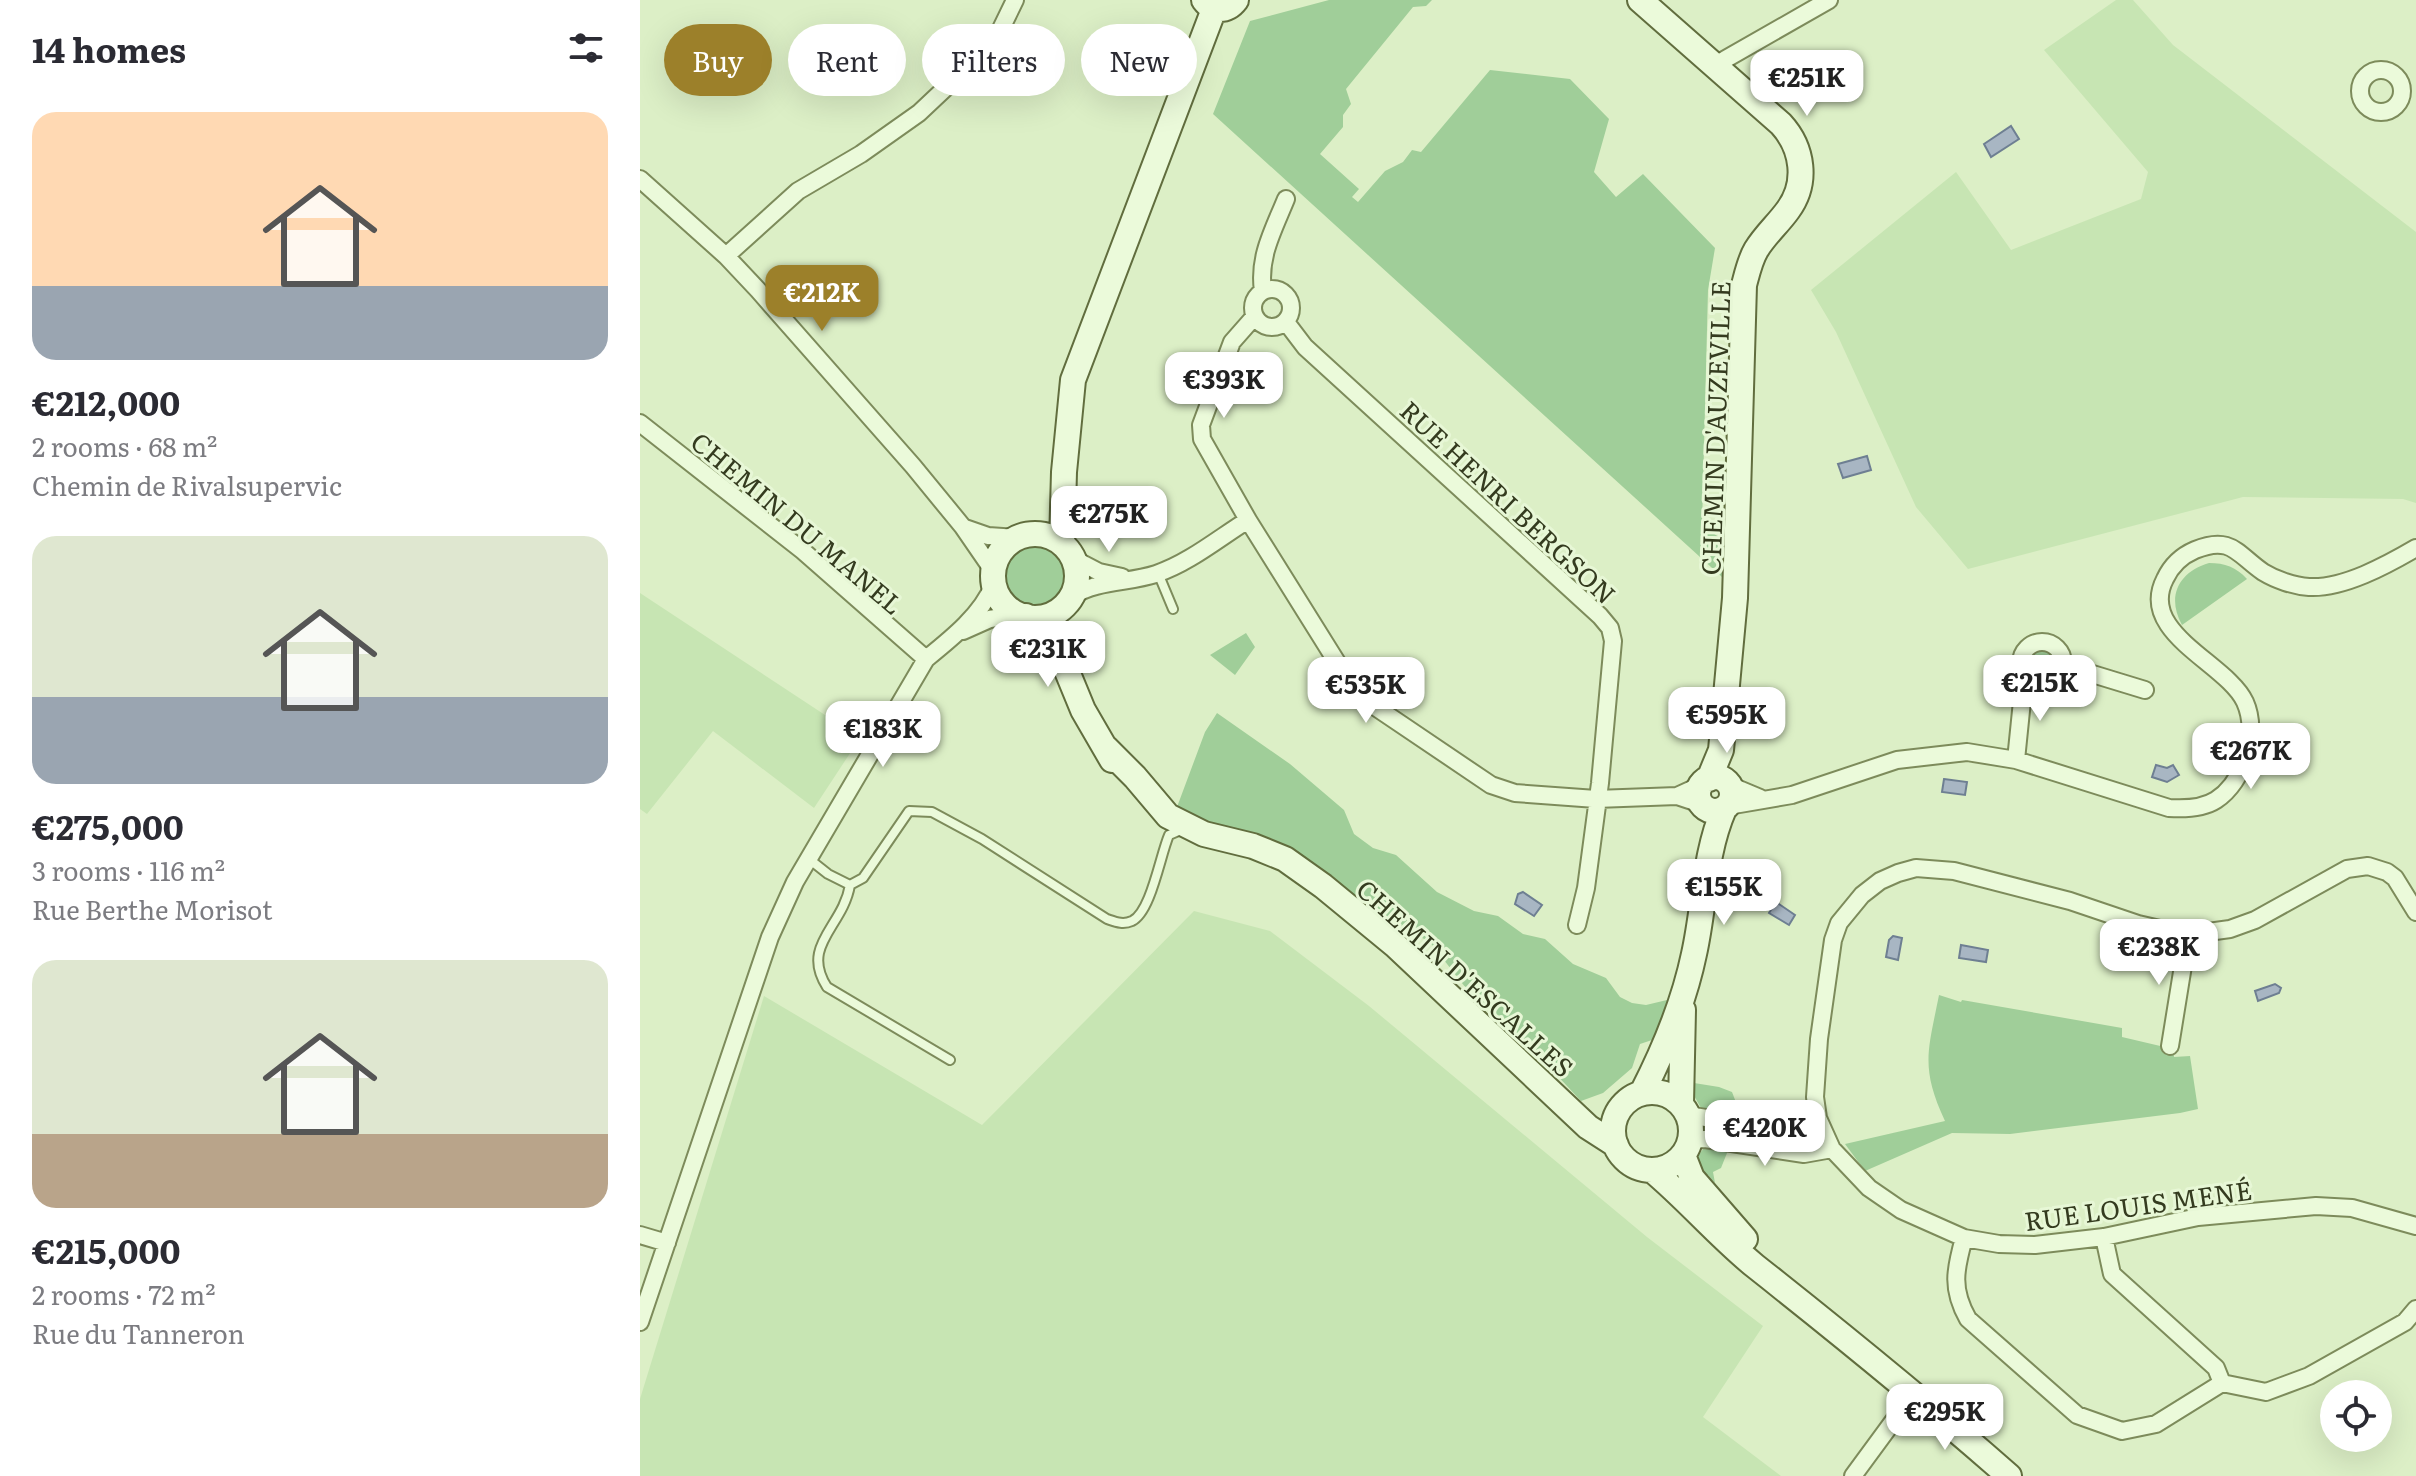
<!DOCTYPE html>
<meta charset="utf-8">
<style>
body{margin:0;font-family:Literata,serif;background:#f7f7f7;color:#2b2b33;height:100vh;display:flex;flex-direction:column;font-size:30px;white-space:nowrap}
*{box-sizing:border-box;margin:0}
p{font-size:26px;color:#7c7c81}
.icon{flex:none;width:44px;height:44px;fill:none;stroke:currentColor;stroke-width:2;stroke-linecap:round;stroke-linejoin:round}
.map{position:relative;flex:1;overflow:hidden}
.panel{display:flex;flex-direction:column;background:#fff;width:640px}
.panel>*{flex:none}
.guide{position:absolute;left:24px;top:24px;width:760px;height:72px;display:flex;gap:16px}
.fabs{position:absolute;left:1680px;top:1380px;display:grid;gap:16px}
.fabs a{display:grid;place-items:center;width:72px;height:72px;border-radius:50%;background:#fff;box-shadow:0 8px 32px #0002;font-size:40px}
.price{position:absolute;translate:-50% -68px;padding:0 18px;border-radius:16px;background:#fff;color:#222;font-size:26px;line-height:52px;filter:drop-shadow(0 2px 4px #0008)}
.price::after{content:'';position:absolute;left:50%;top:48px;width:24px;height:18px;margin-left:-12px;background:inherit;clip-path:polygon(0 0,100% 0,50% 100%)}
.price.active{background:#9c802a;color:#fff}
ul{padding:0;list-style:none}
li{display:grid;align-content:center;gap:16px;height:424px;padding:0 32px}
li span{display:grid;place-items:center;height:248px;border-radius:24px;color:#555}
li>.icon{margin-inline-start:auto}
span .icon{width:144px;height:144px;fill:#fffc;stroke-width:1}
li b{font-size:34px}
h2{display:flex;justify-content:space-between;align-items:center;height:96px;padding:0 32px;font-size:34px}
.chip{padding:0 28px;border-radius:36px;background:#fff;box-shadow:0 8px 32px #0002;font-size:28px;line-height:72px}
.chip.active{background:#9c802a;color:#fff}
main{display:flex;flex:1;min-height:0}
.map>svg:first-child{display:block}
</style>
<main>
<section class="panel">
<h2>14 homes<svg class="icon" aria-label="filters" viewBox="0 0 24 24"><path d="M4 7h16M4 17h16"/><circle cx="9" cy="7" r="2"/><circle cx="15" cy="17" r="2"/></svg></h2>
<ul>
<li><span style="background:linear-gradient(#ffd9b3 70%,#9aa5b1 0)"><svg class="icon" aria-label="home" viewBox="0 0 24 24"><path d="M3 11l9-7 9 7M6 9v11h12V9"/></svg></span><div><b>€212,000</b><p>2 rooms · 68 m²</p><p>Chemin de Rivalsupervic</p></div></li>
<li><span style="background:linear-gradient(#dfe7d0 65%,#9aa5b1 0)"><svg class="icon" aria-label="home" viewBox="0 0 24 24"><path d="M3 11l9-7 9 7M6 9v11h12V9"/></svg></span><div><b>€275,000</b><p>3 rooms · 116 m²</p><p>Rue Berthe Morisot</p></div></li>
<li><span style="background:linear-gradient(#dfe7d0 70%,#b9a48a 0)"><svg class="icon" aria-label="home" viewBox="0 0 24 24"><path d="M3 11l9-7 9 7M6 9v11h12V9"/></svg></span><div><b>€215,000</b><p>2 rooms · 72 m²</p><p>Rue du Tanneron</p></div></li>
</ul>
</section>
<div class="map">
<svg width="1776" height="1476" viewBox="0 0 1776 1476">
<rect width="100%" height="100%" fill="#dcefc6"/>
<path fill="#c7e5b3" d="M1476,0H1493L1533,45L1776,232V503L1763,499L1603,497L1328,569L1276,507L1196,332L1171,290L1316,172L1371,250L1501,199L1508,172L1404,50Z
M0,593L220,738L174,808L73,731L7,814L0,809Z
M554,911L630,931L729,1006L1007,1237L1123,1326L1063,1417L1141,1476H0V1399L124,996L342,1125Z"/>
<path fill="#a0ce99" d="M689,0H792L786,6L773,7L706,89L711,104L703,115V127L680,154L719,189L712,197L718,202L745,171L763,162L772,150L781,152L850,70L930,79L969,119L954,172L976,197L1003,174L1075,248L1068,290L1062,526L1082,539V577L573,114L610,21Z
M365 577a30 30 0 1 1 60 0a30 30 0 1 1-60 0Z
M1569,563C1585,563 1596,567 1607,579L1542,625C1526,596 1539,572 1569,563Z
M606,633L615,647L595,675L570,655Z
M1388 663a14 14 0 1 1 28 0a14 14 0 1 1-28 0Z
M577,713L650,764L704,810L714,834L733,848L756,855L797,892L834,911L858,916L883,934L905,939L933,964L966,978L980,997L992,1003L1006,1005L1027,1000L1031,1009L1018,1038L1000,1044L992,1068L963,1093L941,1101L886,1042L829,992L789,941L750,924L709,895L537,807L565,732Z
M1299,995L1321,1002L1322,1000L1482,1028V1037L1533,1049L1534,1057L1550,1056L1558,1109L1540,1113L1370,1134L1312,1133L1225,1171L1205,1144L1305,1121C1280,1067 1288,1051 1299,995Z
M1054,1083L1079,1087L1092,1092L1097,1105L1094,1119L1062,1110L1052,1092Z
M1068,1124L1171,1137L1172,1143L1168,1148L1063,1132L1064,1126Z
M1068,1145L1089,1148L1081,1168L1073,1172L1075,1183L1068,1175L1063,1178C1056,1162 1054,1156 1068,1145Z"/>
<path fill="#a8b6c3" stroke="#6e7f92" stroke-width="2" d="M1371,126L1379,139L1351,157L1344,144Z
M1227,456L1231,470L1203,478L1198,464Z
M1516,765L1527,768L1533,765L1539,775L1527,782L1512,777Z
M1304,779L1327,782L1325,795L1302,792Z
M883,892L902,905L894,916L875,904L878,894Z
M1136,902L1155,915L1149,925L1129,913Z
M1253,936L1262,938L1258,960L1246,957L1249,940Z
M1321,945L1348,950L1346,962L1319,958Z
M1635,984L1641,988L1639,993L1618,1001L1615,991Z"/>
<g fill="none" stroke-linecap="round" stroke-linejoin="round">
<defs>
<path id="lane" d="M518,573L533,609
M169,859L188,874L210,885L223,878L269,811L292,812L342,839L467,919C476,922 483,925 492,921C511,912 520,856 529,835L543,829
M210,885C203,927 160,945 187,987L310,1060"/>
<path id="street" d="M1076,69L1084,60L1189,0
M1720 91a21 21 0 1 1 42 0a21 21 0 1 1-42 0Z
M0,179L86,256L118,290L273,466L323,527L354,572
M86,256L158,191L221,154L279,113L348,48L358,35L375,0
M613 308a19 19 0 1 1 38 0a19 19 0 1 1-38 0Z
M623,291C618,257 633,231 646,199
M646,322L665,347L960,616L970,628L973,641L960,783L946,888L937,925
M0,423L163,551L286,659
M608,520L562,439L561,425L592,342L614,317
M325,528L348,536L379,538
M434,559L459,572L482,577
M432,596C458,580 488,583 516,574C549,563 579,538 608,520L713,688L737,708L851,785L875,793L956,799L1037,796L1061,785
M323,631L350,619L378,614
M1381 663a21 21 0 1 1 42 0a21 21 0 1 1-42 0Z
M1423,665L1505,690
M1376,760L1382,701L1388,679
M1089,785L1120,798
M1037,796L1061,804
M1088,806L1152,795L1257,760L1327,752L1376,760L1529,808C1544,809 1562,809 1576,800C1604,782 1619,733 1605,702C1587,663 1497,633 1525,579C1531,566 1541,556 1555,550C1591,535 1597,554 1623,572C1636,580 1654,586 1669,587C1703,589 1747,565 1776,548
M1776,912L1755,878L1747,872L1728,866L1707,869L1615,920L1590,929L1546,935L1498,924L1430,901L1314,871L1276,868L1258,873L1240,881L1222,895L1199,923L1193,940L1179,1039L1175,1097L1178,1118L1192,1149L1229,1188L1261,1210L1324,1238L1359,1244L1395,1245L1464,1237L1558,1217L1676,1206L1712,1208L1776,1226
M1530,1046L1548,935
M1048,1115L1133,1129L1178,1118
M1051,1140L1065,1139L1164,1154L1192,1149
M0,1235L27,1243
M1464,1237L1472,1274L1576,1368L1582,1383L1626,1392L1669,1376L1765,1322L1776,1309
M1324,1238C1315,1270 1311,1289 1328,1319L1437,1415L1482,1431L1516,1424L1582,1383
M0,1322L130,937L155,882L286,659C312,638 341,615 354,584
M1213,1476L1274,1393"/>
<path id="secondary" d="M564,0C573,12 587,12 596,0
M1000,0L1141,124C1163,148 1168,183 1148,210C1138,224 1125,235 1116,250C1110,260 1107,274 1104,285L1095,598L1081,750L1069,779
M353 576a42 42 0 1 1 84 0a42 42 0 1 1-84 0Z
M422,544L424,472L433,380L574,9
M386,616L406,636L422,659L443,710L472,760
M466,748L495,777L528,816L564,834L613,846L645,859L683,886L756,946L948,1127L976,1145
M1058 794a17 17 0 1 1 34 0a17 17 0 1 1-34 0Z
M973 1131a39 39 0 1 1 78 0a39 39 0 1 1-78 0Z
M1002,1093C1024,1050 1044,1002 1054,954C1065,905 1064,855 1084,809
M1041,1104L1043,1010
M1043,1155L1052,1178L1105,1239
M1012,1170C1048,1200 1078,1236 1115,1266C1201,1334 1286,1403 1369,1476"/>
</defs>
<use href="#lane" stroke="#7d8b5b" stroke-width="12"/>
<use href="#street" stroke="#7d8b5b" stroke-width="20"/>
<use href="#secondary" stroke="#616d3e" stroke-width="28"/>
<use href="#lane" stroke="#ebfada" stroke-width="8"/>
<use href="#street" stroke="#ebfada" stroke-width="16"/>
<use href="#secondary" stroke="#ebfada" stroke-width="24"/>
</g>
<g text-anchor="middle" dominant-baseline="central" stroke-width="6" stroke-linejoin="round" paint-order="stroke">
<g font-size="26" fill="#343b1f" stroke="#e7f7d6">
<text transform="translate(1074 428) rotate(-88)">CHEMIN D'AUZEVILLE</text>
<text transform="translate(869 501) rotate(43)">RUE HENRI BERGSON</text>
<text transform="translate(158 522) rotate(40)">CHEMIN DU MANEL</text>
<text transform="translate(826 977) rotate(42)">CHEMIN D'ESCALLES</text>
<text transform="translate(1498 1204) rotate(-8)">RUE LOUIS MENÉ</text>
</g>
</g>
</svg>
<div class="fabs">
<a><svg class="icon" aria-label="locate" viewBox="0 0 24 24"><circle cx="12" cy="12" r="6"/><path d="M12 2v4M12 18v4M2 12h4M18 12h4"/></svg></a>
</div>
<b class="price" style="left:1167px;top:118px">€251K</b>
<b class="price active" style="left:182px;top:333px">€212K</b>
<b class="price" style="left:584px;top:420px">€393K</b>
<b class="price" style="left:469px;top:554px">€275K</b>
<b class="price" style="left:408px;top:689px">€231K</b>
<b class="price" style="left:1400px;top:723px">€215K</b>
<b class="price" style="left:726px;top:725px">€535K</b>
<b class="price" style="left:1087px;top:755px">€595K</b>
<b class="price" style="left:243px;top:769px">€183K</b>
<b class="price" style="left:1611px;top:791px">€267K</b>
<b class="price" style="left:1084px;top:927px">€155K</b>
<b class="price" style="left:1519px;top:987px">€238K</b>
<b class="price" style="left:1125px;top:1168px">€420K</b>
<b class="price" style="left:1305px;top:1452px">€295K</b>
<div class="guide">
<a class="chip active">Buy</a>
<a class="chip">Rent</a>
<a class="chip">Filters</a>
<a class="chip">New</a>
</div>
</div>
</main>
